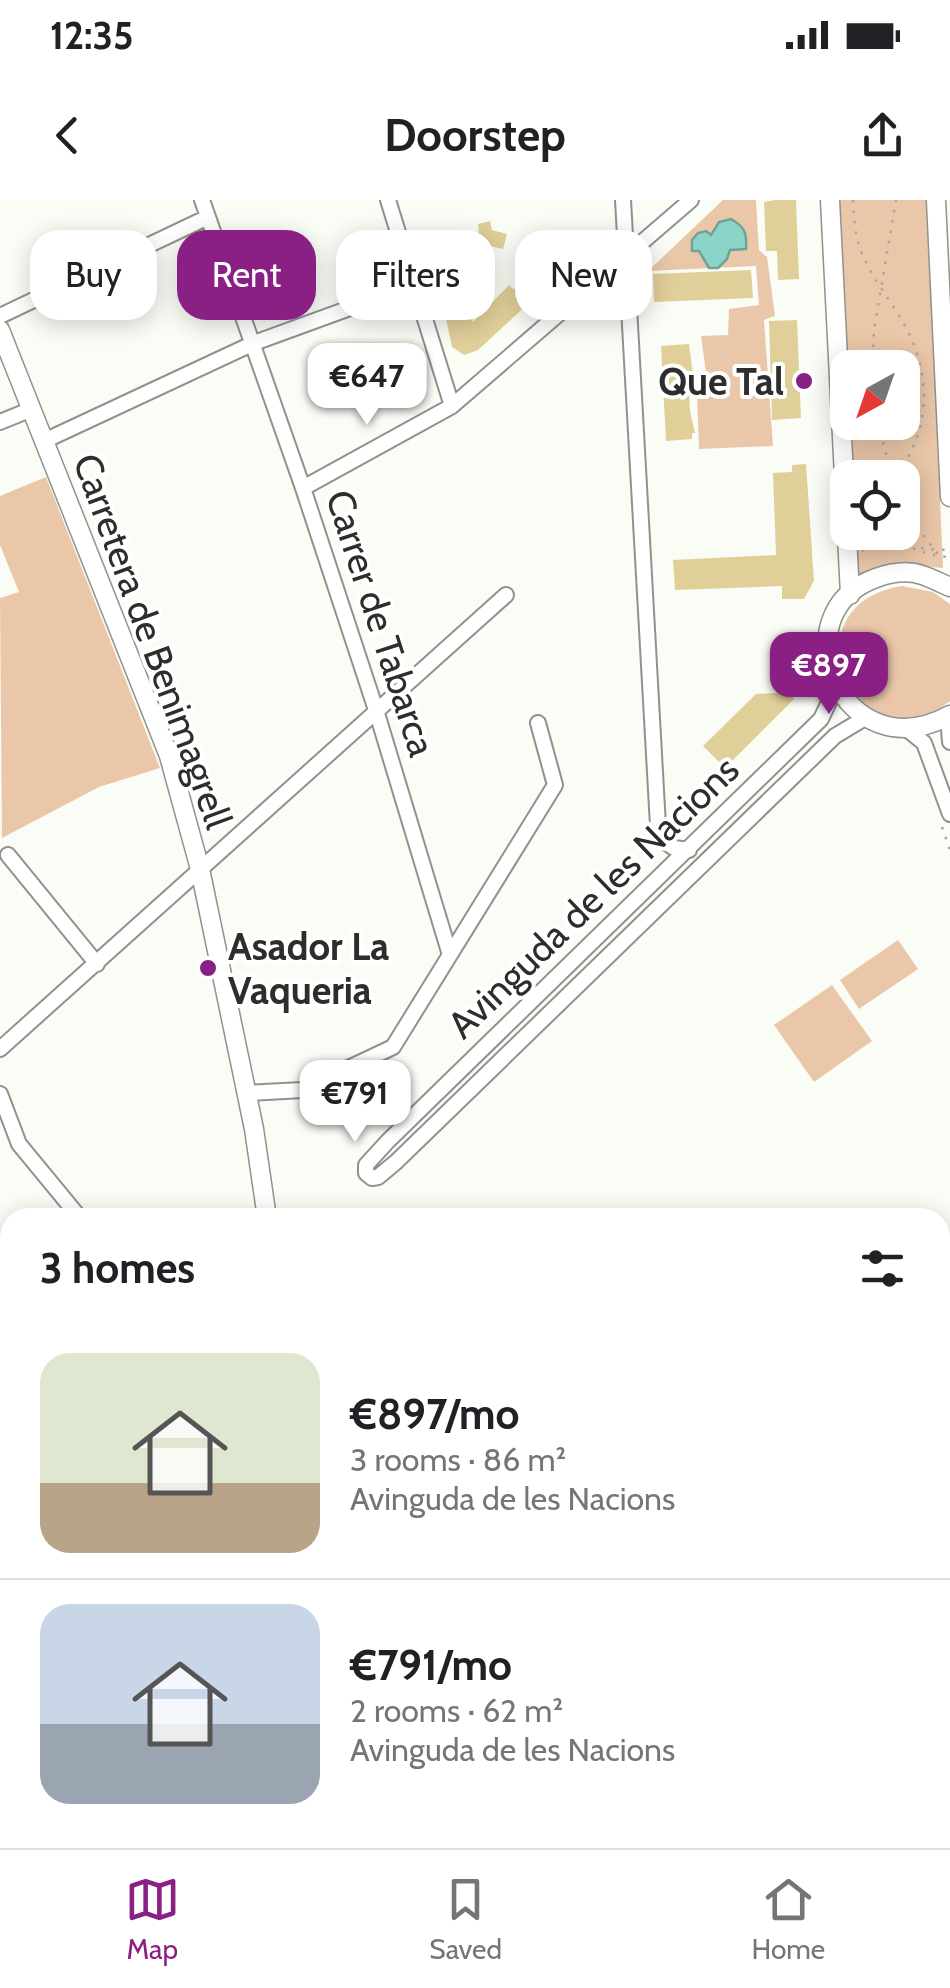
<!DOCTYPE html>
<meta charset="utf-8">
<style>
body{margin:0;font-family:Cabin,sans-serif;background:#f2f2f2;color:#202124;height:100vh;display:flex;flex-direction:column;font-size:38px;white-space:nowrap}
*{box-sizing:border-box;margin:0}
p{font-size:32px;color:#757577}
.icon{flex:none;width:55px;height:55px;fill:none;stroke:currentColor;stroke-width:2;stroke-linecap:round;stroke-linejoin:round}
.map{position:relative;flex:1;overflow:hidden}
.panel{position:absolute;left:0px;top:1008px;width:950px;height:642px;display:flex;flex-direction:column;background:#fff;border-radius:30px 30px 0 0;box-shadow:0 5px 25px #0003}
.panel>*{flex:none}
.guide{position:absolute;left:30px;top:30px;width:890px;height:90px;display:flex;gap:20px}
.needle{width:65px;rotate:220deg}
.buttons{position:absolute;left:830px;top:150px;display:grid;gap:20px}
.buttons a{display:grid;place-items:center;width:90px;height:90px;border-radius:20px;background:#fff;box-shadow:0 5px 25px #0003;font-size:50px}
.price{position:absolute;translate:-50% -85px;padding:0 22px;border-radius:20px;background:#fff;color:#222;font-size:32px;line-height:65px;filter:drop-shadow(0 2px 5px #0008)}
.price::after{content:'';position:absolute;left:50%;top:60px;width:30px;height:22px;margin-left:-15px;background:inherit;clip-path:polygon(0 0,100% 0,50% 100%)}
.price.current{background:#8b2084;color:#fff}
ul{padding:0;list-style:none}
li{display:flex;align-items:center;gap:30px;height:250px;padding:0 40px}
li+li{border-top:2px solid #e0e0e0}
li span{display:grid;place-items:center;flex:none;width:280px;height:200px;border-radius:30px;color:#555}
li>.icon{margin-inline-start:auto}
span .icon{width:120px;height:120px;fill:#fffc;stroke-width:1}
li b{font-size:42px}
h2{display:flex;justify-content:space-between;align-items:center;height:120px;padding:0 40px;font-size:42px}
.tag{padding:0 35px;border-radius:30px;background:#fff;box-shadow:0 5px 25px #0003;font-size:35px;line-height:90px}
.tag.current{background:#8b2084;color:#fff}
.status{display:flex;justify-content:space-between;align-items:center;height:70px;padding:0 50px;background:#fff;direction:ltr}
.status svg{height:28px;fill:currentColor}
header{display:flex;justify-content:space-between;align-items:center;height:130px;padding:0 40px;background:#fff;font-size:45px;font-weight:800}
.dock{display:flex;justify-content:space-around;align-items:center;height:140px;border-top:2px solid #e0e0e0;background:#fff;font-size:28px;color:#757577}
.dock a{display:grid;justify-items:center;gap:5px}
.dock .current{color:#8b2084}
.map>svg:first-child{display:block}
</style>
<div class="status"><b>12:35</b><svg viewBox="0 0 49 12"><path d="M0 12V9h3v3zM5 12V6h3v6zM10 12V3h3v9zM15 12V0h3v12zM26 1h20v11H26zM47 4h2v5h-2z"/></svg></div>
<header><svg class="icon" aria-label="back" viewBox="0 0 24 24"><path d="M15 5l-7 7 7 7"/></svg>Doorstep<svg class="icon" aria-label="share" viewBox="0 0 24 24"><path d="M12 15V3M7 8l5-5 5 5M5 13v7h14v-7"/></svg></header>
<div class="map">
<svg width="950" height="1648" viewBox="0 0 950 1648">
<rect width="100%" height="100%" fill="#fafcf6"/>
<path fill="#eff3e5" d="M10,1149V1294L0,1295V1157Z"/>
<path fill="#ebc7a9" d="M723,0H756L759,50L767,57L775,116L764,120L773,246L699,249L697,195L709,194L701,136L728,135L729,109L759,105L756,66L648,71Z
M839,0H927L943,368L910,365L858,380L855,333L902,332V278L853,277L850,223L902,222V168H848L847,174Z
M46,277L160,568L99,587L2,638L0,398L19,392L0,345V296Z
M902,386L933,392L950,404V501C859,573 780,406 902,386Z
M898,740L918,769L859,809L840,780Z
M832,785L872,841L814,882L774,825Z"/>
<path fill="#8dd4c8" stroke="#70a299" stroke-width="2.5" d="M731,19C745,27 747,33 746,49L730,50L727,59L718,68H709L699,51H692V40L698,33L706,31L711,35L719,22Z"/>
<path fill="#e1cf99" d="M775,0H796L799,79L778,80L777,51H766L764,2Z
M490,21L492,30L507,34L503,49L490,46L478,56L469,43L479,34L478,24Z
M580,56L478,150L464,155L452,147L442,100L465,94L473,122L509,85L513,89Z
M751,70L753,98L654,102L653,74Z
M797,120L801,218L772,220L769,121Z
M689,144L694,183L689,188L690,211L695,233H692V239L666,241L661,146Z
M806,264L814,381L804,399H782V386L675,390L673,360L776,355L773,273L792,272V265Z
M792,492L794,499L725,568L703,546L756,494Z"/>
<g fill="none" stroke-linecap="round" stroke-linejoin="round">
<defs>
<path id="service" d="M823,1015V1018
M0,1173L10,1164
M0,1253L1,1263
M0,1286H10"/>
<path id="minor" d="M202,0L303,288L376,510L450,755
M388,0L452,206
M623,0L658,626L662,640L674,648L689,650
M0,116L208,17
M0,222L32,209
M44,241L254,143L413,85
M303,288L452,206L691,0
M836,487L821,519L388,941L366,965V973L372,978L378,977L396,962L835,536L865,518
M948,516L950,542
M907,529L924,543L950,614
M8,655L97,764
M0,849L506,395
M247,893L302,890L393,847L555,585L538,523
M0,894L19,944L80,1018
M940,1201H950
M940,1508H950
M0,1542L10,1543
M940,1602L950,1604
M831,1640V1648
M694,1648V1640"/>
<path id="tertiary" d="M830,0L850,395
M936,0L950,297
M0,130L169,556L200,669L254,929L267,1018
M950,387C941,383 931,378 922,375C907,370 890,373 876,378C777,413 842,574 950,515
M390,1640L393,1648"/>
</defs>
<use href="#service" stroke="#90928c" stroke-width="11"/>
<use href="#minor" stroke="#90928c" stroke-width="18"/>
<use href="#tertiary" stroke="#90928c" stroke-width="21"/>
<path stroke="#a5a7a2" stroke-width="2.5" stroke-dasharray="2.5 8" stroke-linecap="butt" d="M853,0C854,21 855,41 865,60C878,88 900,112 912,140C932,189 927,237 894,278
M872,168L874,130L896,0
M877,222L893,278
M902,299L918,328L940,357
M886,332C905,346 926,356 950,357
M894,332L924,349L950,350
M863,345L880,332
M862,351L887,333
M942,627L950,650"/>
<use href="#service" stroke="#fff" stroke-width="8"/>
<use href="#minor" stroke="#fff" stroke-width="14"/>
<use href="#tertiary" stroke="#fff" stroke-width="18"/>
</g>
<g fill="#8b2084" stroke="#fff" stroke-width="4">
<circle cx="804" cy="181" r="10"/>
<circle cx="208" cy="768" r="10"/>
</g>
<g text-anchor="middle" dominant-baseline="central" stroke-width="8" stroke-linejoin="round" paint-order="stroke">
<g font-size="38" font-weight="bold" fill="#2d2e2b" stroke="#fff" text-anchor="end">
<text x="784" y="181">Que Tal</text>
<text x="228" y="746" text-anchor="start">Asador La<tspan x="228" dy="44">Vaqueria</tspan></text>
</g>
<g font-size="38" fill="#2d2e2b" stroke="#fff">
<text transform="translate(381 423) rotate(72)">Carrer de Tabarca</text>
<text transform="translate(153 441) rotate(70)">Carretera de Benimagrell</text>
<text transform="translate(593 697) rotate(-44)">Avinguda de les Nacions</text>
</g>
</g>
</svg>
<div class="buttons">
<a><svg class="needle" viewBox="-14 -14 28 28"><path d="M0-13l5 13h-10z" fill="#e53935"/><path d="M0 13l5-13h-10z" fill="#757577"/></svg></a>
<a><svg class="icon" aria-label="locate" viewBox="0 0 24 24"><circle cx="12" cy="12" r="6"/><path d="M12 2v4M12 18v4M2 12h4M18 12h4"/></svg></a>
</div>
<b class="price" style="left:367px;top:228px">€647</b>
<b class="price current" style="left:829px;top:517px">€897</b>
<b class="price" style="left:355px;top:945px">€791</b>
<div class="guide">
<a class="tag">Buy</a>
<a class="tag current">Rent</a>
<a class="tag">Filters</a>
<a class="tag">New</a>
</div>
<section class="panel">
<h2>3 homes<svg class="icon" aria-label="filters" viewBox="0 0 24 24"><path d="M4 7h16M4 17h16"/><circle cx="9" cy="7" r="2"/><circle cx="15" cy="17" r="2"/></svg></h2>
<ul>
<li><span style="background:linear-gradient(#dfe7d0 65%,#b9a48a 0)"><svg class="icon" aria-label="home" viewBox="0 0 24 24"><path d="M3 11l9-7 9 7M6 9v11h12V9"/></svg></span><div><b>€897/mo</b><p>3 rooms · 86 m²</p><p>Avinguda de les Nacions</p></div></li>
<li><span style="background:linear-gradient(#c9d6e8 60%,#9aa5b1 0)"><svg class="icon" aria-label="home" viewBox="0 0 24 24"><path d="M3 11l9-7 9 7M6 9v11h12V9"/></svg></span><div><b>€791/mo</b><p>2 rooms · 62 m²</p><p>Avinguda de les Nacions</p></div></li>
</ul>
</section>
</div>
<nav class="dock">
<a class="current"><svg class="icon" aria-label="map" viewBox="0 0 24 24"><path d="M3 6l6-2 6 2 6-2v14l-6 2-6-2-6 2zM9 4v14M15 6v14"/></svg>Map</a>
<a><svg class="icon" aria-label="saved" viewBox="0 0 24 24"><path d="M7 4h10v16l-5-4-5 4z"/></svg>Saved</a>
<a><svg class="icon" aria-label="home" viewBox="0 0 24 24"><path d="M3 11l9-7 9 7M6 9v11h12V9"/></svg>Home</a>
</nav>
